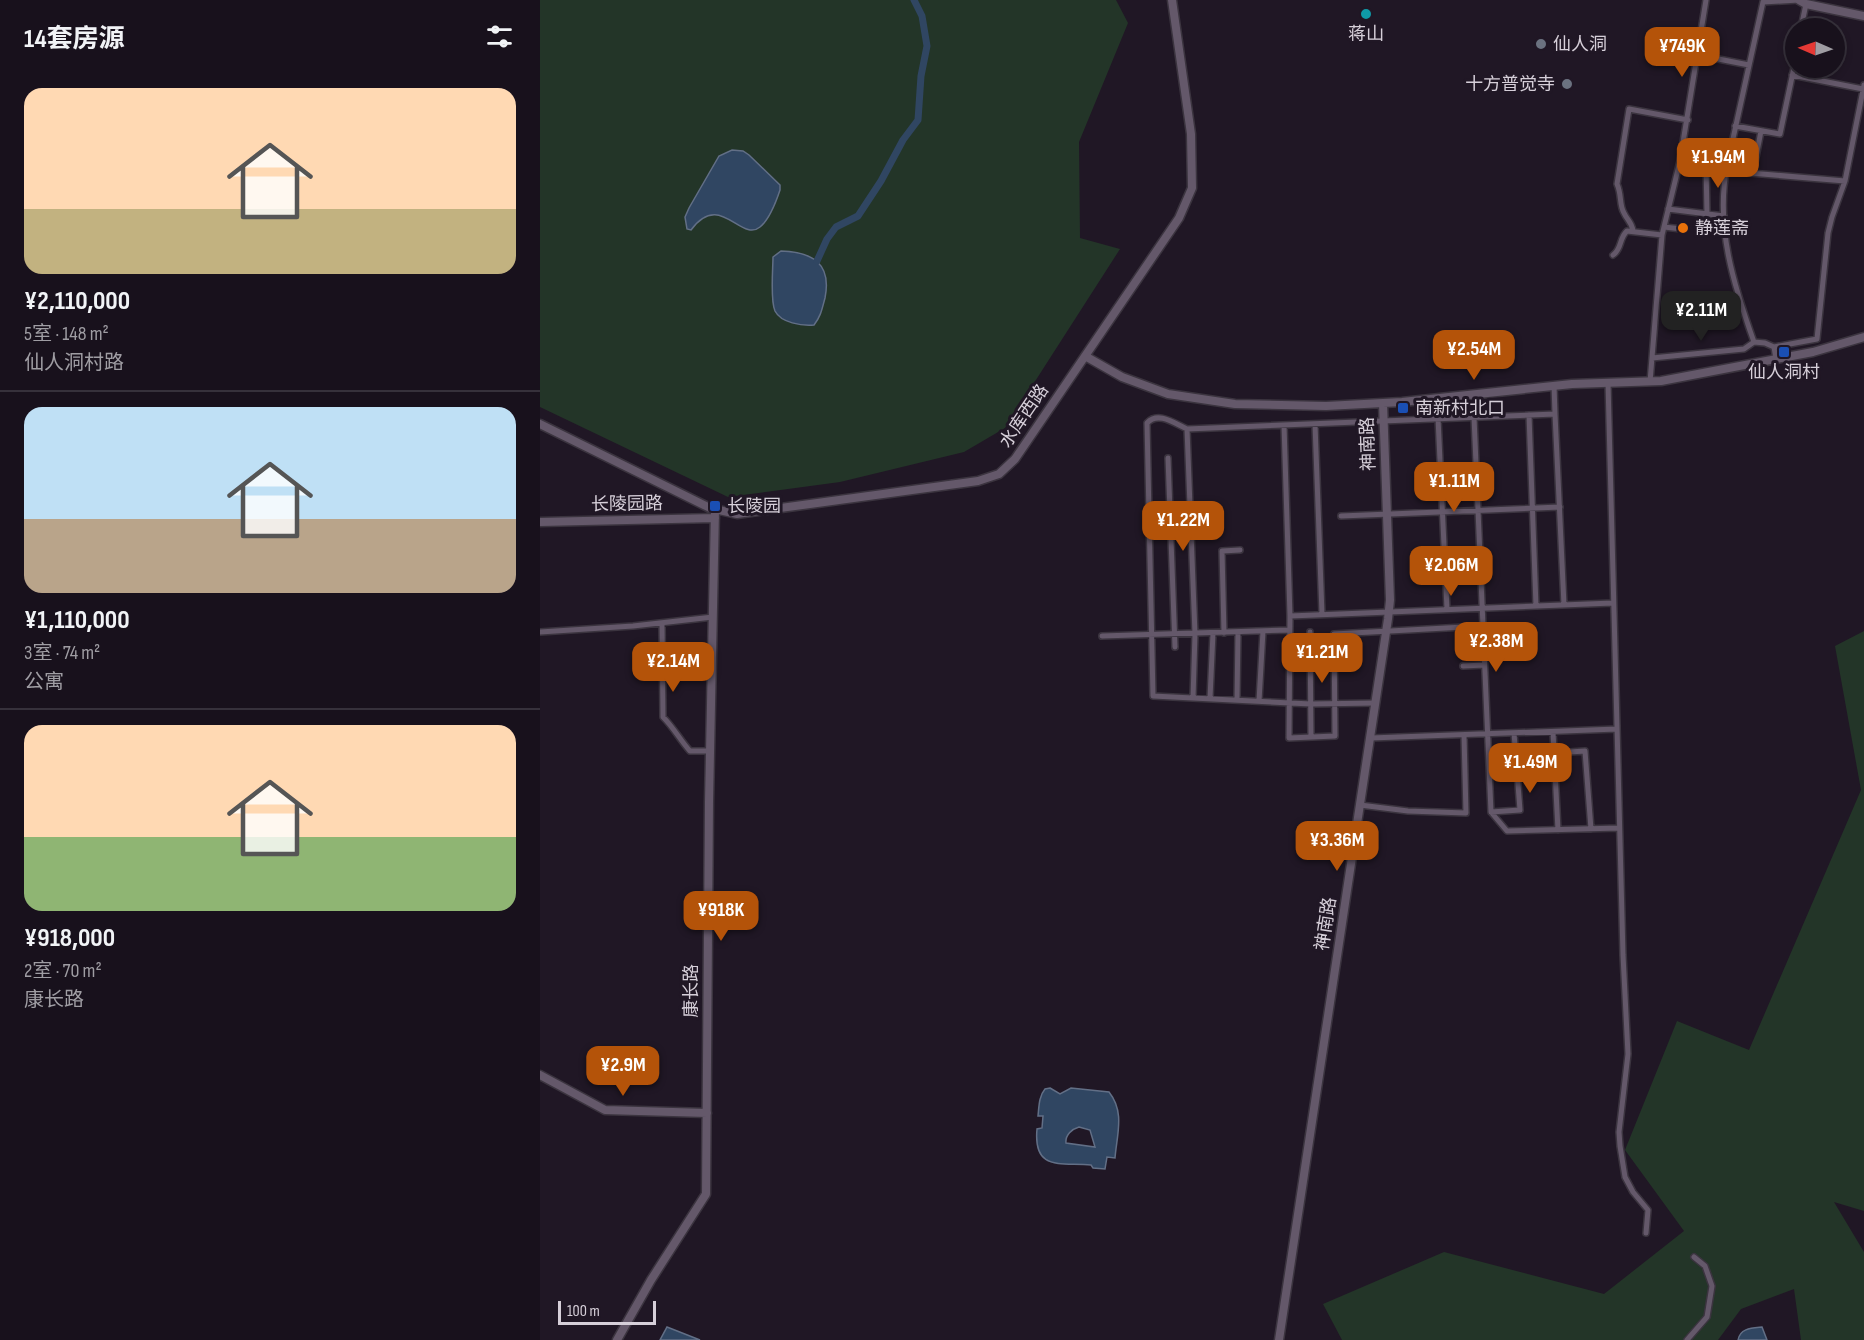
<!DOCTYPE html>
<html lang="zh">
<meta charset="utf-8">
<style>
body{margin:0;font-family:"Sofia Sans Condensed","Noto Sans SC",sans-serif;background:#211a25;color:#f1f3f6;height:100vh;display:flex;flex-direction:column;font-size:22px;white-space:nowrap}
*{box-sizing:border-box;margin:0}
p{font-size:20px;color:#9f9da3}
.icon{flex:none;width:33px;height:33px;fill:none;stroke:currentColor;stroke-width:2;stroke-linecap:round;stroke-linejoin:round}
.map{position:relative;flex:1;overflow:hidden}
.panel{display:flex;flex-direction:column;background:#18111c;width:540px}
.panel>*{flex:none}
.needle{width:39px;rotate:272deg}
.fabs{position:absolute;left:1245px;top:18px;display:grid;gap:12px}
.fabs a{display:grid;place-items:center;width:60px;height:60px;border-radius:50%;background:#18111c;box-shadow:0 3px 9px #0003,0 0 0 2px #36313b;font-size:30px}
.scale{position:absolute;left:18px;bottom:15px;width:98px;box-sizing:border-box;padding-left:6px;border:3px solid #d6cfd9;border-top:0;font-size:16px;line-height:21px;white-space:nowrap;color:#d6cfd9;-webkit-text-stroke:4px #201725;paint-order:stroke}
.price{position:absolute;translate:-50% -51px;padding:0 14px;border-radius:12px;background:#b45309;color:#fff;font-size:20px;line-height:39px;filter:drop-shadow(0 2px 3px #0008)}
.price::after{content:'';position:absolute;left:50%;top:36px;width:18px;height:14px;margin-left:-9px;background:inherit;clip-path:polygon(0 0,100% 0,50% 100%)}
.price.selected{background:#222;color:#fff}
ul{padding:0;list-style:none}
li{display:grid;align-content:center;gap:12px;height:318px;padding:0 24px}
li+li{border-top:2px solid #36313b}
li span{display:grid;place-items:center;height:186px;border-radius:18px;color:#555}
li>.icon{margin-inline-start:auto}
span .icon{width:108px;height:108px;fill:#fffc;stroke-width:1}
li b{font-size:26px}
h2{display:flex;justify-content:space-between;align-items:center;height:72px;padding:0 24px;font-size:26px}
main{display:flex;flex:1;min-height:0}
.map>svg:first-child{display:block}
</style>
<main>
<section class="panel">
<h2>14套房源<svg class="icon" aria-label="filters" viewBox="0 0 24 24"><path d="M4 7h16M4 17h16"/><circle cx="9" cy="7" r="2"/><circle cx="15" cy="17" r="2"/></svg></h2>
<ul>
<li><span style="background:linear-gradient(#ffd9b3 65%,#c2b280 0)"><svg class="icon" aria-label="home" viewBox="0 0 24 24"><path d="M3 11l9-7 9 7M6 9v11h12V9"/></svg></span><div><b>¥2,110,000</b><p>5室 · 148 m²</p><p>仙人洞村路</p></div></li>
<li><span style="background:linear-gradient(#bfe0f5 60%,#b9a48a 0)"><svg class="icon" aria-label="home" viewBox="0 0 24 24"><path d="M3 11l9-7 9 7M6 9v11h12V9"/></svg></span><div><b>¥1,110,000</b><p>3室 · 74 m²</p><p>公寓</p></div></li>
<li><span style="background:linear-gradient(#ffd9b3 60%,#8fb573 0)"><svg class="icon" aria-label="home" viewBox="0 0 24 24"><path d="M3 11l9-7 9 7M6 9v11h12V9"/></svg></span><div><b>¥918,000</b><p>2室 · 70 m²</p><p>康长路</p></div></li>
</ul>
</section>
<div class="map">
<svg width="1324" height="1340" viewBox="0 0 1324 1340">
<rect width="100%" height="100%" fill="#201725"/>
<path fill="#233528" d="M0,0H576L588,23L539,142L540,238L580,249L465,428L424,452L300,482L188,497L0,407Z
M1324,631V1211L1294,1202L1324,1252V1340H1261L1254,1289L1201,1309L1178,1340H802L783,1304L904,1252L1064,1294L1144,1231L1085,1150L1137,1021L1209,1050L1321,790L1295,646Z"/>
<path fill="#304662" stroke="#626f86" stroke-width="1.5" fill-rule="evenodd" d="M192,150L203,151L209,155L240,185V190C236,202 230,219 220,227C201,243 180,190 151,230L147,229L145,217L149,208L179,156Z
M241,251C272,252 292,263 285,298C282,309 281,316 274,325C262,326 241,323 235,311C230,300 233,269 233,257Z
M510,1088L520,1094L531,1088L569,1092C585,1112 577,1134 575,1158L567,1157L565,1169L553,1168L551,1165C521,1162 493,1172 497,1129L502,1128L503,1116H498C499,1106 499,1096 505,1089ZM539,1127L550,1130L555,1147L526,1143C525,1135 532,1129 539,1127Z
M127,1327L160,1340H120Z
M1222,1327L1227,1340H1198C1200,1328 1212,1328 1222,1327Z"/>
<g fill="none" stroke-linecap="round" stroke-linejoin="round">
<path stroke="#304662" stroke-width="7" d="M277,261L287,239L296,227L318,216L341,181L363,140L378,120L381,76L387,46L382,16L374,0"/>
<defs>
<path id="street" d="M1261,28L1266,4
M1158,55L1209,65
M1252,75L1323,89
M1195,126L1240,134L1256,58
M1140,161L1166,0
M1166,164L1167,214
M1187,166C1175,227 1194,286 1214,342L1225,343L1234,347
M1186,171L1305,181
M1213,173L1221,131
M1128,209L1184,216
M1124,227L1142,229
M1093,231C1092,222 1087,220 1084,213C1079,205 1082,195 1077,184L1089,109L1148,120
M1073,255C1082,249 1079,238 1087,231L1122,235
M1112,358L1204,349L1214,342
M1236,359L1234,347L1277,339L1288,233L1292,217L1305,181L1324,85
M1110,382L1122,235L1140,161L1187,166L1223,2L1259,0
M1068,383L1083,955L1088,1054L1079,1132L1080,1146L1085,1177L1093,1192L1108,1210L1106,1233
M1014,385L1015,414
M989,415L996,606
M934,417L951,812L967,831L1079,828
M898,418L907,609
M775,424L782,614
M744,425L750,616L749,738L795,736L794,634L943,626
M647,429L655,634L653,698
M628,458L635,647
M801,516L1020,507
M750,616L1073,603
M122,623L123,717C134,728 140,740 150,751H170
M0,632L93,626L173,617
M770,632L771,737
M684,633L682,551L700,550
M562,636L749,630
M923,666L944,665
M670,698L673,633
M697,700L698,632
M719,701L723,631
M836,703L771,704L613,696L607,423C618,411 634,423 647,429L1015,414L1024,605
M1013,732L1018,830
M831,738L1077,729
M1014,753L1045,751L1051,829
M820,805L868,811L926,813L924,735
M951,812L980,810L974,733
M1147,1340L1167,1317L1172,1286L1165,1266L1154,1257"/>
<path id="secondary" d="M1259,0L1266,4L1324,16
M545,356L582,377L628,394L695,404L786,406L862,402L1032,384L1121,381L1273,352L1324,337
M0,424L170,508L197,514L438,481L459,474L475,459L639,218L652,188L651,134L632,0
M0,522L175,518
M0,1075L65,1110L167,1113
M77,1340L111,1280L166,1194L169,802L175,510
M739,1340L848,619L850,600L843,403"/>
</defs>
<use href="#street" stroke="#3b343f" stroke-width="8"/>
<use href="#secondary" stroke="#3b343f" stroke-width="11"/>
<use href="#street" stroke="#64586a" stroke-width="5"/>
<use href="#secondary" stroke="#64586a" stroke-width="8"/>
</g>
<circle fill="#0f9aa8" stroke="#201725" stroke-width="2" cx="826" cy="14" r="6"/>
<g fill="#6b7280" stroke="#201725" stroke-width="2">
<circle cx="1001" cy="44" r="6"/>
<circle cx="1027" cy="84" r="6"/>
</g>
<circle fill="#e8710a" stroke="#201725" stroke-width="2" cx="1143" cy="228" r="6"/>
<g fill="#1a4fb4" stroke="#201725" stroke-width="2">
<rect x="1238" y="346" width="12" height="12" rx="3"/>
<rect x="857" y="402" width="12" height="12" rx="3"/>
<rect x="169" y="500" width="12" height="12" rx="3"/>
</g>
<g text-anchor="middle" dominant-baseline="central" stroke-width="6" stroke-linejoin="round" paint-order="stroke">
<g font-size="18" fill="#d6cfd9" stroke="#201725" text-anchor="start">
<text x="826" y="34" text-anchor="middle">蒋山</text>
<text x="1013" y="44">仙人洞</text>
<text x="1015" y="84" text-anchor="end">十方普觉寺</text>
<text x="1155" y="228">静莲斋</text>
<text x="1244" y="372" text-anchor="middle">仙人洞村</text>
<text x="875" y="408">南新村北口</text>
<text x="187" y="506">长陵园</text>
</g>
<g font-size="18" fill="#d6cfd9" stroke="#201725">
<text transform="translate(484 416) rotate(-56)">水库西路</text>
<text transform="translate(828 444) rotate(-92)">神南路</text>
<text transform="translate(87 504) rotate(-1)">长陵园路</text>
<text transform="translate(786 924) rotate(-81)">神南路</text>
<text transform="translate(151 991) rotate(-90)">康长路</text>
</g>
</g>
</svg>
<div class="fabs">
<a><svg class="needle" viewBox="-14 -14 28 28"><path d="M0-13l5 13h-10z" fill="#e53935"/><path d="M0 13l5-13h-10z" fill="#9f9da3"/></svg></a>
</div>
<div class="scale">100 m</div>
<b class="price" style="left:1142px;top:78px">¥749K</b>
<b class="price" style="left:1178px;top:189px">¥1.94M</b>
<b class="price selected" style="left:1161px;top:342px">¥2.11M</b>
<b class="price" style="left:934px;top:381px">¥2.54M</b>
<b class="price" style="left:914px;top:513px">¥1.11M</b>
<b class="price" style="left:643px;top:552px">¥1.22M</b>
<b class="price" style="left:911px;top:597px">¥2.06M</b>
<b class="price" style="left:956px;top:673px">¥2.38M</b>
<b class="price" style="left:782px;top:684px">¥1.21M</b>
<b class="price" style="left:133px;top:693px">¥2.14M</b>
<b class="price" style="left:990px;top:794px">¥1.49M</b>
<b class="price" style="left:797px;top:872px">¥3.36M</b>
<b class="price" style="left:181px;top:942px">¥918K</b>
<b class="price" style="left:83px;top:1097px">¥2.9M</b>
</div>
</main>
